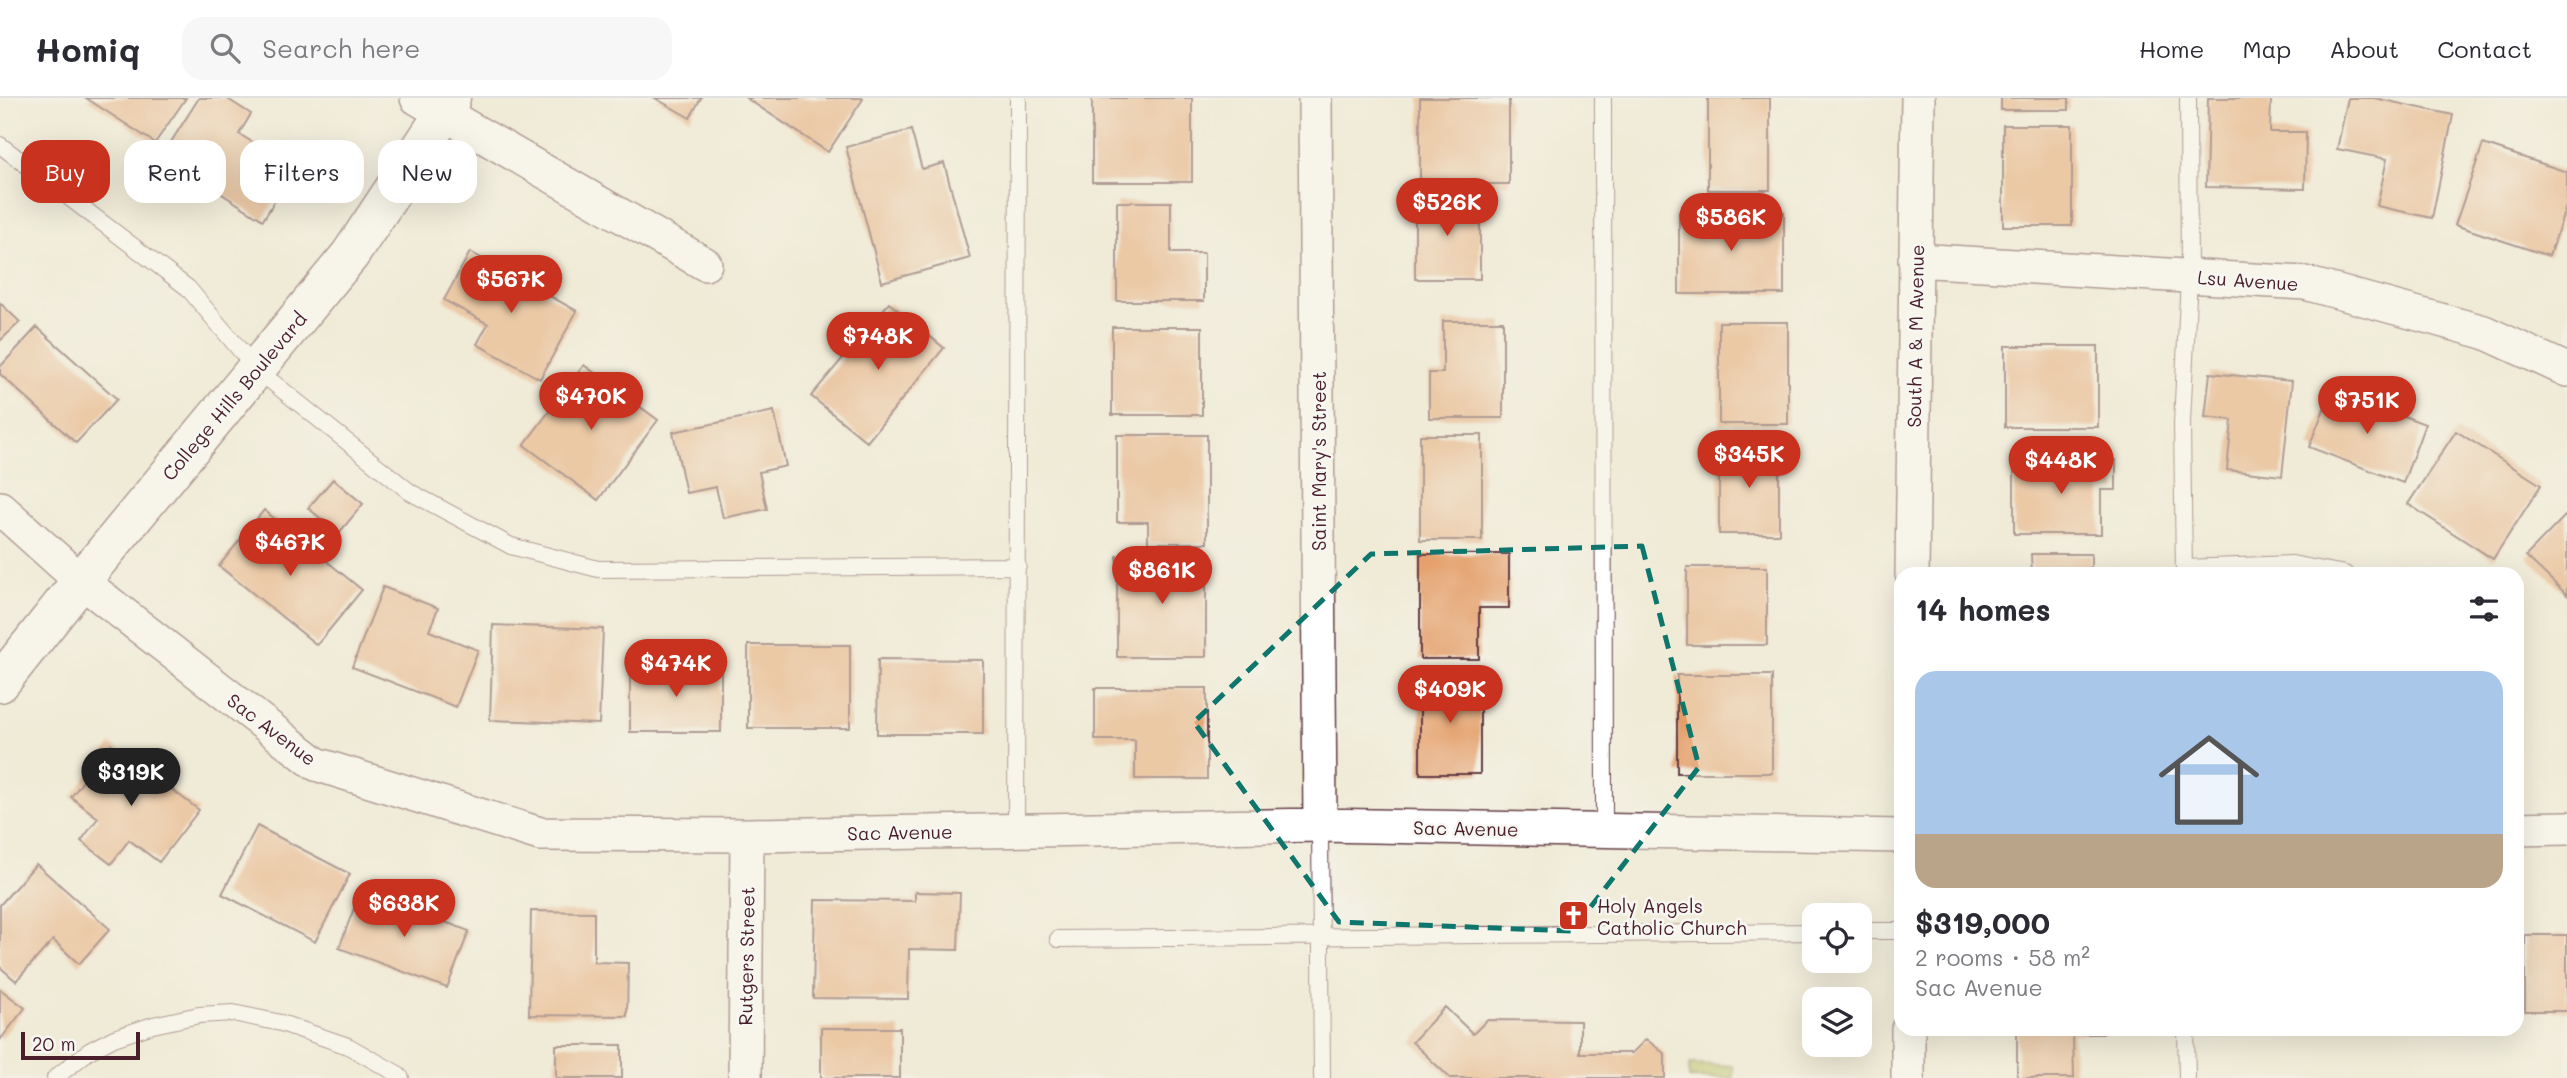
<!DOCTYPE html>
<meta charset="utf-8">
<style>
body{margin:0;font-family:Mali,sans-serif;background:#f7f7f7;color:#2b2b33;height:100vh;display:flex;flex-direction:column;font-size:26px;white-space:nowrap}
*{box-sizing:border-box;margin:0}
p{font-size:23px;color:#7c7c81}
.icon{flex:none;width:38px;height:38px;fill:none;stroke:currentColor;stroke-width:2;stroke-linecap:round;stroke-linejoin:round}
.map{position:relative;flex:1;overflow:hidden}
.panel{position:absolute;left:1894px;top:469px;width:630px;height:469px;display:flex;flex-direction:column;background:#fff;border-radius:21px;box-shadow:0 7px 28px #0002}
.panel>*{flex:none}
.banner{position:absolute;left:21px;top:42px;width:665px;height:63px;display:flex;gap:14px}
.controls{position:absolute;left:1802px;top:805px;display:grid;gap:14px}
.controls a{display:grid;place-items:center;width:70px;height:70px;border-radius:14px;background:#fff;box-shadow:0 7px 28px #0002;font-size:35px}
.scale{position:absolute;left:21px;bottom:18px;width:119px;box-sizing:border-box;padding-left:7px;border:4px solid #4a1f2b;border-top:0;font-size:19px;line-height:24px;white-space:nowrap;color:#4a1f2b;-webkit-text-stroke:5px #f6f6f2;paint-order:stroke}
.price{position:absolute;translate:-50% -60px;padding:0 16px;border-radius:24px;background:#c8321e;color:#fff;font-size:23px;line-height:46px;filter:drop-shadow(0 2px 4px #0008)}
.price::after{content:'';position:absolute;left:50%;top:42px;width:21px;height:16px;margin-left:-10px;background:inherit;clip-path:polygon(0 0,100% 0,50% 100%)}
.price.selected{background:#222;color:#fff}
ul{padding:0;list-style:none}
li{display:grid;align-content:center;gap:14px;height:371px;padding:0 21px}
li+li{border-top:2px solid #e1e1e2}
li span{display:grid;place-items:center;height:217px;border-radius:21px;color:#555}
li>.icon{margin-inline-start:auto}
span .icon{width:126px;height:126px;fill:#fffc;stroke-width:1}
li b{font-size:30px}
h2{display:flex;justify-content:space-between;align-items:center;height:84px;padding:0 21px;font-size:30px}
.pill{padding:0 24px;border-radius:21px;background:#fff;box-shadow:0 7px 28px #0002;font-size:24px;line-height:63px}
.pill.selected{background:#c8321e;color:#fff}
header{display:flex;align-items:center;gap:42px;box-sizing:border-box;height:98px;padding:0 35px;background:#fff;border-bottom:2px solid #e1e1e2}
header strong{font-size:33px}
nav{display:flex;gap:38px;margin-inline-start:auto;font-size:24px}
.search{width:490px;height:63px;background:#f7f7f7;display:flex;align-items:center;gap:18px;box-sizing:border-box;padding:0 24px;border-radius:21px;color:#7c7c81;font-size:26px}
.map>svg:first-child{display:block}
</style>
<header>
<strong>Homiq</strong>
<div class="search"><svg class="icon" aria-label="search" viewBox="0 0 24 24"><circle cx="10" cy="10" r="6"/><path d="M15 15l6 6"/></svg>Search here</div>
<nav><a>Home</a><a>Map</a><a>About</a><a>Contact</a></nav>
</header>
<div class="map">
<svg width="2567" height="980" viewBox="0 0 2567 980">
<rect width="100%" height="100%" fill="#f6f6f2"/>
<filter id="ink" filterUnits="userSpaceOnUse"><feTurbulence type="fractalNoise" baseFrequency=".0143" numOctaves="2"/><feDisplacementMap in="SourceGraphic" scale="14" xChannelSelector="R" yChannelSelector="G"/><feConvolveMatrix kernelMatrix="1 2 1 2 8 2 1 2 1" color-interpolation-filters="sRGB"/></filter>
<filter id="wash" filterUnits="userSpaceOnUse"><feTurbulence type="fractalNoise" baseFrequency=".00686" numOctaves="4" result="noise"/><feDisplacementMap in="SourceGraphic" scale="28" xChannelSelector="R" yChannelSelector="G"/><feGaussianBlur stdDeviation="1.57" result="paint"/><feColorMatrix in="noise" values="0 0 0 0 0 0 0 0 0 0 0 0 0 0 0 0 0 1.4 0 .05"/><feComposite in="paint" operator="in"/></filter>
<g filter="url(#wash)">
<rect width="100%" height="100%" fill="#f0ebd7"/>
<path fill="#b5c163" stroke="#807047" stroke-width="2" d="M1689,966L1733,968V980H1689Z"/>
<g id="blocks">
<path fill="#e49f69" d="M86,0H186L155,45Z
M199,0H226L251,16L239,36L295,70L263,122L162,58Z
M655,0H701L690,20Z
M746,0H861L863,1L828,54Z
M1092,0H1192V84H1092Z
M1420,0H1509V86H1420Z
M1708,0H1770V92H1708Z
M2001,0H2069V12H2001Z
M2208,0H2271L2270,34H2306L2305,91L2206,89Z
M2348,0H2374L2453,17L2432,120L2377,108L2387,61L2337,51Z
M2003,27H2072V128H2003Z
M911,32L922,71L944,65L970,160L882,184L846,49Z
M2483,46L2567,74V106L2549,158L2455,127Z
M1415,98H1480V181H1415Z
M1117,104H1171V155H1204V203H1117Z
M1679,114H1784V196H1679Z
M470,154L577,213L540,281L477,246L488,226L444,202Z
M0,205L20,224L0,243Z
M889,205L944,250L867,344L811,298Z
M1443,223H1503V320H1429V275H1443Z
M1719,224H1788V326H1719Z
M37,229L117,301L76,345L0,276V269Z
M1112,229H1202V317H1112Z
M2005,248H2098V329H2005Z
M584,267L658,322L598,402L524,347Z
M2210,275L2292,283L2282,378L2227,372L2232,322L2205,319Z
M2332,291L2425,326L2403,385L2309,349Z
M774,313L786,368L759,374L767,411L723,420L716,389L686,395L673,334Z
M2456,333L2541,387L2493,461L2408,406Z
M1117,337H1207V445H1148V424H1117Z
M1420,337H1482V442H1420Z
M1719,347H1779V436H1719Z
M2014,362H2116V392H2101V436H2014Z
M333,381L363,406L339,435L308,410Z
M264,412L362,492L317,547L219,468Z
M2565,418L2567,419V497L2526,458Z
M1420,456H1509V510H1479V561H1420Z
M2031,456H2091V476H2032Z
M1117,458H1206V559H1117Z
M1687,469H1767V547H1687Z
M383,489L438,510L429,533L478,552L456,609L352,569Z
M493,527L603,531L599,626L490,622Z
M748,547H850V630H748Z
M878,561L983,562V636H877Z
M630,568H721V634H630Z
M1677,577H1772V675H1677Z
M1420,578H1480V676H1420Z
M1095,590H1207V681H1135V642H1095Z
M111,646L199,712L159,764L129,742L111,766L81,743L98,720L71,699Z
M257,728L350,776L315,844L222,796Z
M36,766L110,831L79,866L53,842L16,883L0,869V807Z
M361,792L469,833L447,890L339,850Z
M915,794L960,795L958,852L909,851L908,901L813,900L815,802L915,803Z
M531,813L594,814V864L628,865L627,918L529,917Z
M2525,837H2567V913H2525Z
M0,891L25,910L0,942Z
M1445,909L1473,936L1487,922L1580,923V955H1632L1646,941L1665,956V980H1450L1412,944Z
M821,930H900V980H821Z
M2017,931H2103V936H2073L2074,980H2017Z
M556,947H622V980H556Z"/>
</g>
</g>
<g filter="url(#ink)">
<use href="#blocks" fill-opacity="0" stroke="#633e45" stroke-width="2"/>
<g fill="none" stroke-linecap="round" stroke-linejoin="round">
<defs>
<path id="lane" d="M1603,0L1604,733
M0,47L188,190L256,271L410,394L511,448L598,471L1018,468
M2184,470L2292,466L2345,476
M2184,476L2182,325L2189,178L2188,0
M1320,727L1322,980
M1016,733L1018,0
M1860,833H1900
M1058,841L1815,834
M2186,931L2187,980
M55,980L89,953L114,940L153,927L199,917L233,915L281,925L348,948L396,975L401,980"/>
<path id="street" d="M417,0L705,166
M1315,0L1320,727
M1915,162L2305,185L2484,234L2567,272
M0,410L81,483L316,666L540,736L747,737L1320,727L1900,738
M1912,476L1918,0
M2516,731L2567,730
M745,980L747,737
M1908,980V931"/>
<path id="secondary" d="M0,585L81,483L350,157L443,17L451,0"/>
</defs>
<use href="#lane" stroke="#633e45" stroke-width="18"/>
<use href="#street" stroke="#633e45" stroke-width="36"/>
<use href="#secondary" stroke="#633e45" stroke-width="41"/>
<use href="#lane" stroke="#fff" stroke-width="16"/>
<use href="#street" stroke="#fff" stroke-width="33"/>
<use href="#secondary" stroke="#fff" stroke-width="38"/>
</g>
</g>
<path d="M0 0H2567V980H0ZM1642,448L1699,669L1572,833L1339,824L1194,624L1371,456Z" fill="#f0ebd7" fill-opacity=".55" fill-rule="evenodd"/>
<path fill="none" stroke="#0f766e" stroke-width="5" stroke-dasharray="14 9" stroke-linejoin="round" d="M1642,448L1699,669L1572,833L1339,824L1194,624L1371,456Z"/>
<defs>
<symbol id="church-square" viewBox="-11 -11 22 22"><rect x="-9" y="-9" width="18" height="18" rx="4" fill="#c8321e" stroke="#f6f6f2"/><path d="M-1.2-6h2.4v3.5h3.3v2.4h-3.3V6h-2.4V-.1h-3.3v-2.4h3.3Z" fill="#fff"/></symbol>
</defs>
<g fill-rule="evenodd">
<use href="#church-square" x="1556" y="800" width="35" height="35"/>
</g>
<g text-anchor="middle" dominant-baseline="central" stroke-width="5" stroke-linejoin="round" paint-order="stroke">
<g font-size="19" fill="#4a1f2b" stroke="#f6f6f2">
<text transform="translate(2248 182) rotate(4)">Lsu Avenue</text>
<text transform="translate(1915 238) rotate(-89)">South A &amp; M Avenue</text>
<text transform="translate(234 298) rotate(-50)">College Hills Boulevard</text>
<text transform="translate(1318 363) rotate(-90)">Saint Mary's Street</text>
<text transform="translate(272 631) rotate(37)">Sac Avenue</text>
<text transform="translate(1466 730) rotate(1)">Sac Avenue</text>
<text transform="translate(900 734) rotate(-1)">Sac Avenue</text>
<text transform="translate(746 858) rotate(-89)">Rutgers Street</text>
</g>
<g font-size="19" fill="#4a1f2b" stroke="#f6f6f2" text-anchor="start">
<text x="1597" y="807">Holy Angels<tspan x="1597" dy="22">Catholic Church</tspan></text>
</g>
</g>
</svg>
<div class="controls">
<a><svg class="icon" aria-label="locate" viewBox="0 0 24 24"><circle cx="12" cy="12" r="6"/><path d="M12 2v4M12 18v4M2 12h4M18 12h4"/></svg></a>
<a><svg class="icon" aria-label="layers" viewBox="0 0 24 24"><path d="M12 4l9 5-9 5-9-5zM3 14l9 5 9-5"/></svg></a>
</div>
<div class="scale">20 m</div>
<b class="price" style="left:1447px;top:140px">$526K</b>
<b class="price" style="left:1731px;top:155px">$586K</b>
<b class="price" style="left:511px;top:217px">$567K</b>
<b class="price" style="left:878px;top:274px">$748K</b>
<b class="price" style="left:591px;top:334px">$470K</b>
<b class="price" style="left:2367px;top:338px">$751K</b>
<b class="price" style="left:1749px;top:392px">$345K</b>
<b class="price" style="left:2061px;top:398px">$448K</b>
<b class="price" style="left:290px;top:480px">$467K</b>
<b class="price" style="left:1162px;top:508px">$861K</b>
<b class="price" style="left:676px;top:601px">$474K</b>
<b class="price" style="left:1450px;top:627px">$409K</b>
<b class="price selected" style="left:131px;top:710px">$319K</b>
<b class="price" style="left:404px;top:841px">$638K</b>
<div class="banner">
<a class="pill selected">Buy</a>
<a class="pill">Rent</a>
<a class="pill">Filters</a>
<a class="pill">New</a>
</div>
<section class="panel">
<h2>14 homes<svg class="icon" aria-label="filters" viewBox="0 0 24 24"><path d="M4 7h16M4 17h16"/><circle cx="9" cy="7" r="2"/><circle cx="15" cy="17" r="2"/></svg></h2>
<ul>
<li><span style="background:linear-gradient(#a9c7e8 75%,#b9a48a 0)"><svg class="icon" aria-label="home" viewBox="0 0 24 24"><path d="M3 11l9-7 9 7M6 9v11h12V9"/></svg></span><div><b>$319,000</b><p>2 rooms · 58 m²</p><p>Sac Avenue</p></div></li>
</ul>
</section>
</div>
